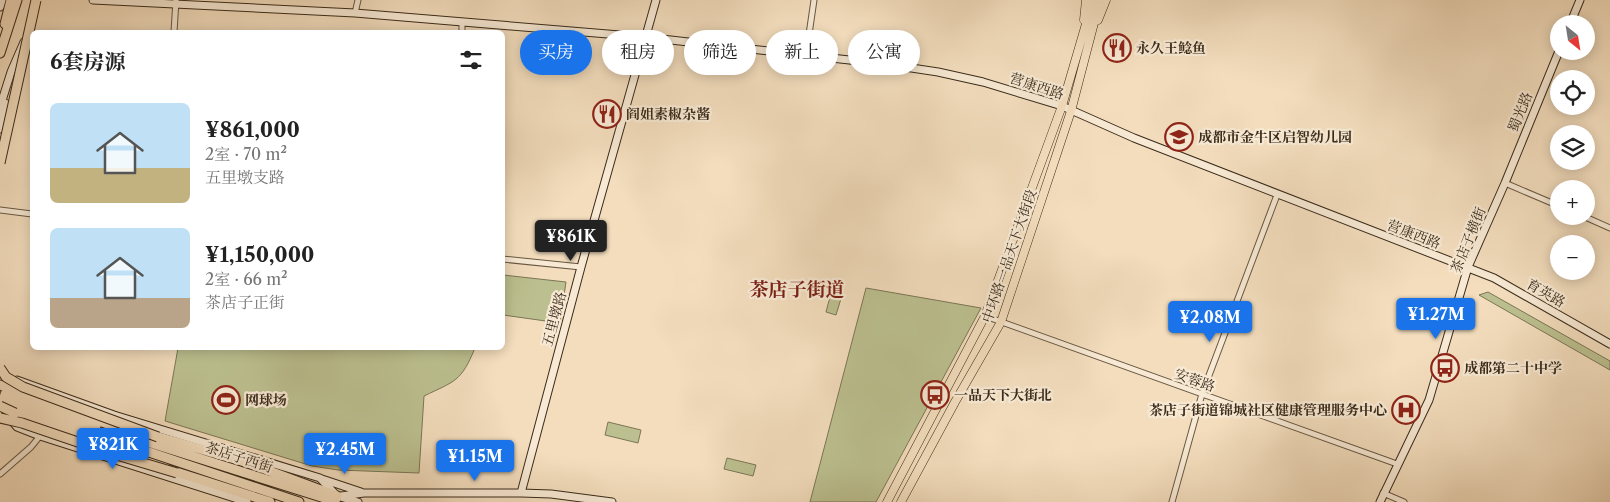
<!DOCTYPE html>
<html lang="zh">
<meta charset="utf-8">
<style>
body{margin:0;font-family:"Libre Caslon Text","Noto Serif SC",serif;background:#f2f2f2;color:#222;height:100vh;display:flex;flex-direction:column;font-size:19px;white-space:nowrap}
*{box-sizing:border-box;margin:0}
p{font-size:16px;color:#767676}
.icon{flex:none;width:28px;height:28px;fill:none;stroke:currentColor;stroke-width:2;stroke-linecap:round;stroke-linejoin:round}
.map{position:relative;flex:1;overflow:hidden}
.side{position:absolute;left:30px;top:30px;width:475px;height:320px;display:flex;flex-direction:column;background:#fff;border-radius:8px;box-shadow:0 2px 12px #0003}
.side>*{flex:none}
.guide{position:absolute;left:520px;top:30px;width:475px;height:45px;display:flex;gap:10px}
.needle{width:32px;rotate:150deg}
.tools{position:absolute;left:1550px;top:15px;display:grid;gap:10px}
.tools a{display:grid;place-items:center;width:45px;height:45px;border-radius:50%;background:#fff;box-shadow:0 2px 12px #0003;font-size:25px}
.price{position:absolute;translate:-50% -42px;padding:0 11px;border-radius:5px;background:#1a73e8;color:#fff;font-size:16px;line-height:32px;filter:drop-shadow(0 1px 2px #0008)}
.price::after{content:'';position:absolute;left:50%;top:30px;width:15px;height:11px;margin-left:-8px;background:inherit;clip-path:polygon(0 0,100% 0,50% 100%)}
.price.current{background:#222;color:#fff}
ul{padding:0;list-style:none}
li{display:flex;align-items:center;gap:15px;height:125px;padding:0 20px}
li span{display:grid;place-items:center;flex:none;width:140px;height:100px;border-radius:8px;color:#555}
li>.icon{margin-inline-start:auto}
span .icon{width:60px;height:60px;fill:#fffc;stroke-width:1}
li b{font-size:21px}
h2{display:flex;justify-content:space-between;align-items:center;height:60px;padding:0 20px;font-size:21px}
.chip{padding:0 18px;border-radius:22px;background:#fff;box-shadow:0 2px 12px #0003;font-size:18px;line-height:45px}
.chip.current{background:#1a73e8;color:#fff}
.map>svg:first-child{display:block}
</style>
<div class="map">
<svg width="1610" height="502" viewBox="0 0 1610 502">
<rect width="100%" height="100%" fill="#f3ddbd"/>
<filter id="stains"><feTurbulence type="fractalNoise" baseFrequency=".004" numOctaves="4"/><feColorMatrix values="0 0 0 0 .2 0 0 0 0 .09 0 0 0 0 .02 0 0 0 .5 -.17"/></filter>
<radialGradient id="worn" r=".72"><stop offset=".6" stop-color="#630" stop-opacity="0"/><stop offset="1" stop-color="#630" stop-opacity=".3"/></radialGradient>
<path fill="#bcc090" stroke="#7b7655" d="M503,275L566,282L560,323L503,315Z
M866,288L981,308L876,502H810Z
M832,289L843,292L836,315L826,312Z
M1488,292L1610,361V370L1479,295Z
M178,348H475C461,382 455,381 424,396L419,473L338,470L312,466L165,421Z
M608,422L641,430L638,443L605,435Z
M727,458L756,465L753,476L724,469Z"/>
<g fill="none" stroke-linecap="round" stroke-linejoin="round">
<defs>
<path id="street" d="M355,13L358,0
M174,32L176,0
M462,32V22
M806,55L814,0
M1505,183L1559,206
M0,210L32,214
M1583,216L1610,228
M502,259L581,267
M985,316L1397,464
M0,474L31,447L40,436
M1383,493L1404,502
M1172,502L1202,394L1277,195"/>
<path id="secondary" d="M93,0L355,13L644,37L885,64L938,72L983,82L1062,106L1134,138L1494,278L1610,344
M0,7L2,0
M1570,24L1580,0
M0,107L11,72L24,42
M0,129L5,103
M17,380L114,415L320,478L337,496L358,502
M11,420L17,427L40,436L247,502
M322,479L361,492
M521,493L581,267L656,0
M341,496L364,493H521L551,494L612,502
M1380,502L1429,400L1468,267L1505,183L1559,51"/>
<path id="primary" d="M1084,20L1086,0
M1098,20L1106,0
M887,502L985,316L1062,106L1093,0
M901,502L955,402L1001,322L1071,111L1100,0"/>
<path id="highway" d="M5,24L11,0
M0,53L17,0
M0,385L113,426L130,430
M5,394L36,407L96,426
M0,399L32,413L299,502
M15,413L90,442
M113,431L334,501
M152,435L248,463L337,496L335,501
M170,470L270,502"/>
</defs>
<use href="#street" stroke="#685843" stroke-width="7"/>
<use href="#secondary" stroke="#3a2b1a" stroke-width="9"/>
<use href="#primary" stroke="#3a2b1a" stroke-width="9"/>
<use href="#highway" stroke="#3a2b1a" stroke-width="11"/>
<use href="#street" stroke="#f7e9d4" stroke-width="5"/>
<use href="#secondary" stroke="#f7e9d4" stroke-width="7"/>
<use href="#primary" stroke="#f3ddbd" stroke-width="8"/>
<use href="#highway" stroke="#f3ddbd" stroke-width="9"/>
<defs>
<path id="highway-bridge" d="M0,163L36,0
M0,368L6,377L23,387L158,437
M0,406L15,413
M0,418L22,423L110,453L177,473"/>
</defs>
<use href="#highway-bridge" stroke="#3a2b1a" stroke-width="11" stroke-linecap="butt"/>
<use href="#highway-bridge" stroke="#f3ddbd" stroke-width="9"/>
</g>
<defs>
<symbol id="restaurant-ring" viewBox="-11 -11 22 22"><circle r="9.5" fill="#f7e9d4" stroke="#8f2418" stroke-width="1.5"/><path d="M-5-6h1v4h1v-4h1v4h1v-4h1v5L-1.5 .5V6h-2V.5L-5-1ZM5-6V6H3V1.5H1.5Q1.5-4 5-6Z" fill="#8f2418"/></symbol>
<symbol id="school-ring" viewBox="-11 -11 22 22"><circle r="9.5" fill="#f7e9d4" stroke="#8f2418" stroke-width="1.5"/><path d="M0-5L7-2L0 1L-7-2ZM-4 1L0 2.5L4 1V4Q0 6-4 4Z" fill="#8f2418"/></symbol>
<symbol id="bus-ring" viewBox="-11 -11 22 22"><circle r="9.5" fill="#f7e9d4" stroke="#8f2418" stroke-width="1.5"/><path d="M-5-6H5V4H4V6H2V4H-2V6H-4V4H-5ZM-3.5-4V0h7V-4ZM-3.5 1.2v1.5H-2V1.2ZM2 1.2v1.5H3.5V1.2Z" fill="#8f2418"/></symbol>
<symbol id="stadium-ring" viewBox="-11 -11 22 22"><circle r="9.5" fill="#f7e9d4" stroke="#8f2418" stroke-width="1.5"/><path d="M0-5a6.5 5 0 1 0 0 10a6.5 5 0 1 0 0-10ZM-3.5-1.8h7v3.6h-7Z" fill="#8f2418"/></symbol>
<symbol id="hospital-ring" viewBox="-11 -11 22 22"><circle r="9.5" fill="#f7e9d4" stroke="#8f2418" stroke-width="1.5"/><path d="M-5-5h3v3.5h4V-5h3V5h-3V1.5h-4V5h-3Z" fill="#8f2418"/></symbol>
</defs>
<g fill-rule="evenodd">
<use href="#restaurant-ring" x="1101" y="32" width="32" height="32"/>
<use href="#restaurant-ring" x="591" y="98" width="32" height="32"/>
<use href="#school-ring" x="1163" y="121" width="32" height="32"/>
<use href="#bus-ring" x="1429" y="352" width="32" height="32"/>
<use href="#bus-ring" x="919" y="379" width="32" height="32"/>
<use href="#stadium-ring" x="210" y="384" width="32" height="32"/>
<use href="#hospital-ring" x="1390" y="394" width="32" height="32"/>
</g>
<g text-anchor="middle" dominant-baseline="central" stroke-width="4.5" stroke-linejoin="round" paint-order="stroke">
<g font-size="14" font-weight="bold" fill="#3a2b1a" stroke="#f7e9d4" text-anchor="start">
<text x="1136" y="48">永久王鲶鱼</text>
<text x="626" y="114">阎姐素椒杂酱</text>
<text x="1198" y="137">成都市金牛区启智幼儿园</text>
<text x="1464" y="368">成都第二十中学</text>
<text x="954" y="395">一品天下大街北</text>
<text x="245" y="400">网球场</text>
<text x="1387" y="410" text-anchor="end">茶店子街道锦城社区健康管理服务中心</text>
</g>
<g font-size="14" fill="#3a2b1a" stroke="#f7e9d4">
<text transform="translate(1037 86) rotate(18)">营康西路</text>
<text transform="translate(1520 112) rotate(-68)">蜀光路</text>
<text transform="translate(1414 234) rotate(21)">营康西路</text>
<text transform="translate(1468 240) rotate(-68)">茶店子横街</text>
<text transform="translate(1009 256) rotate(-71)">中环路一品天下大街段</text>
<text transform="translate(1546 293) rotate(30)">育英路</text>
<text transform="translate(554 319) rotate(-75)">五里墩路</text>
<text transform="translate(1195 380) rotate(20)">安蓉路</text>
<text transform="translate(239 457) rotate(18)">茶店子西街</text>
</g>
<g font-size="19" font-weight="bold" fill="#7a1f14" stroke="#f7e9d4">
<text x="797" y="289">茶店子街道</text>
</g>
</g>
<rect width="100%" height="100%" filter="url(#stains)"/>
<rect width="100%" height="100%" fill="url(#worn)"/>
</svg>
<div class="tools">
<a><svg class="needle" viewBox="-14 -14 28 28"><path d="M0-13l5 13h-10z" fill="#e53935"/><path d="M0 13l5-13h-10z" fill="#767676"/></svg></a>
<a><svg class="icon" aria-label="locate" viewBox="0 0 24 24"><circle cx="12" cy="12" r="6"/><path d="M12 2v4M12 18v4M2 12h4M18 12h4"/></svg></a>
<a><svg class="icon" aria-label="layers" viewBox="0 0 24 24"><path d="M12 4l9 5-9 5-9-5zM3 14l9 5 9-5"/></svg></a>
<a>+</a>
<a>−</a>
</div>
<b class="price current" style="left:571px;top:262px">¥861K</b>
<b class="price" style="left:1436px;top:340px">¥1.27M</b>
<b class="price" style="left:1210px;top:343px">¥2.08M</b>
<b class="price" style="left:113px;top:470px">¥821K</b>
<b class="price" style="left:345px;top:475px">¥2.45M</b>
<b class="price" style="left:475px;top:482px">¥1.15M</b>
<div class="guide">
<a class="chip current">买房</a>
<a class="chip">租房</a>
<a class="chip">筛选</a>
<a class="chip">新上</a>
<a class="chip">公寓</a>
</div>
<section class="side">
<h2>6套房源<svg class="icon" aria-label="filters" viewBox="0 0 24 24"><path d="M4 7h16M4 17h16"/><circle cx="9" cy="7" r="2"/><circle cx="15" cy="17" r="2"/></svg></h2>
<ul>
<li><span style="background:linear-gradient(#bfe0f5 65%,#c2b280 0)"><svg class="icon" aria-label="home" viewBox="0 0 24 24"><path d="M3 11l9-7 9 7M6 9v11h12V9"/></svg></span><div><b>¥861,000</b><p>2室 · 70 m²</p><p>五里墩支路</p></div></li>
<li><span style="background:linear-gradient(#bfe0f5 70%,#b9a48a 0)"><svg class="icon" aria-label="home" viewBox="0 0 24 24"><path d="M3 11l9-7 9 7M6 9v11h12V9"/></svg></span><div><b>¥1,150,000</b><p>2室 · 66 m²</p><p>茶店子正街</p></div></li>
</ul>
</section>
</div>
